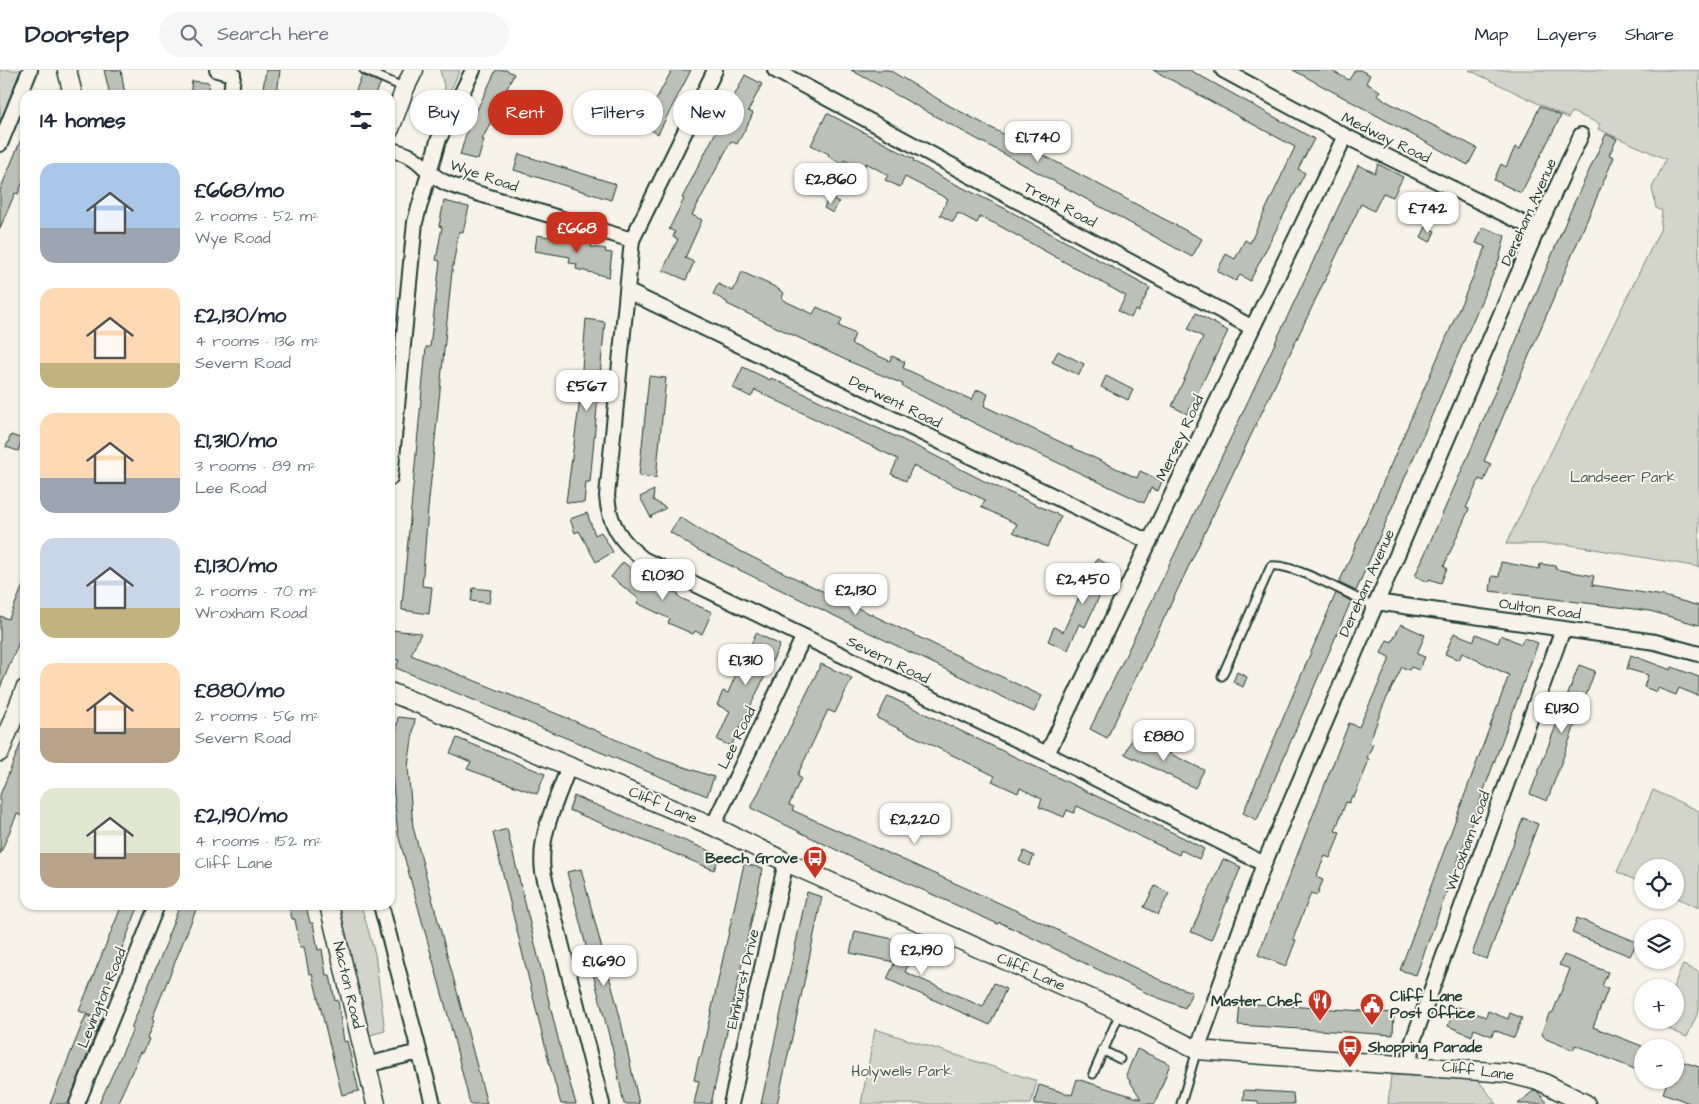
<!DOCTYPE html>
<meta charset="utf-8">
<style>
body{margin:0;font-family:"Architects Daughter",sans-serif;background:#f6f6f7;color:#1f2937;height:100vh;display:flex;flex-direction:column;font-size:19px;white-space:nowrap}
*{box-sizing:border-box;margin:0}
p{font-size:16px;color:#747a83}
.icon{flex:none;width:28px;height:28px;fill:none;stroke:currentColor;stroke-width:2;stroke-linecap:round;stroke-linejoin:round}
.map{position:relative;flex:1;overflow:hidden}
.details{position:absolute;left:20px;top:20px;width:375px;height:820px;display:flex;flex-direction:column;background:#fff;border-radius:15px;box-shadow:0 1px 4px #0004}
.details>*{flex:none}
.hud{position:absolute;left:410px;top:20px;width:475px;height:45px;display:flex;gap:10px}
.fabs{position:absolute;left:1634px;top:789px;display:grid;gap:10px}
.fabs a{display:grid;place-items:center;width:50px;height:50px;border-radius:50%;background:#fff;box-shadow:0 1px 4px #0004;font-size:25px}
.price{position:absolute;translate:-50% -42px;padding:0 11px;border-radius:10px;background:#fff;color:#222;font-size:16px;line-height:32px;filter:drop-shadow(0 1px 2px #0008)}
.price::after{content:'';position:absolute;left:50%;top:30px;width:15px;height:11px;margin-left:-8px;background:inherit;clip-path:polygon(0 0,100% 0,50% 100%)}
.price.current{background:#c8321e;color:#fff}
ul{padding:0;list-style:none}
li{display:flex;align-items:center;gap:15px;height:125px;padding:0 20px}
li span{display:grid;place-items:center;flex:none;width:140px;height:100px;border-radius:15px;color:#555}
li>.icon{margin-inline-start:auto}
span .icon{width:60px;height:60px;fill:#fffc;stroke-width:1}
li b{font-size:21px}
h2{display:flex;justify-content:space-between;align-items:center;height:60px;padding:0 20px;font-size:21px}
.tag{padding:0 18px;border-radius:22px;background:#fff;box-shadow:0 1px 4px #0004;font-size:18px;line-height:45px}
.tag.current{background:#c8321e;color:#fff}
header{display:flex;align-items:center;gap:30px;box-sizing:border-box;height:70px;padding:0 25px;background:#fff;border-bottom:1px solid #e0e1e3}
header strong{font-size:24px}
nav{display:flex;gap:28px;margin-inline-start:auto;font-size:18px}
.search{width:350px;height:45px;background:#f6f6f7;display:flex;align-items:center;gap:12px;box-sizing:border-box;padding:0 18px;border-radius:28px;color:#747a83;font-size:19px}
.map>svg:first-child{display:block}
</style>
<header>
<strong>Doorstep</strong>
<div class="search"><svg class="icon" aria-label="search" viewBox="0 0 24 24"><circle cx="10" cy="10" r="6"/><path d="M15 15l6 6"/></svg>Search here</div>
<nav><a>Map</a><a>Layers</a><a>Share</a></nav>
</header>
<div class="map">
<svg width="1699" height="1034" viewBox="0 0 1699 1034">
<rect width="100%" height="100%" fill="#f7f3e8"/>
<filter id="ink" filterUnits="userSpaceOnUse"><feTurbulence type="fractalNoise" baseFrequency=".02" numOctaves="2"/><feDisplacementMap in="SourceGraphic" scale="10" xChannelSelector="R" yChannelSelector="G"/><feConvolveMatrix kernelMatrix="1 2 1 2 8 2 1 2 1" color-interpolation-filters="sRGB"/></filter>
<g filter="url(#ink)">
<path fill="#d3d5ca" stroke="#79897f" d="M0,0H21L0,52Z
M440,0H460L447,28Z
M1469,0H1699V497L1565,474H1506L1660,160L1662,141L1656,138L1652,118L1666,89L1598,59L1600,54L1572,42L1568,48Z
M1653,720L1699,741V838L1675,827V798H1642V813L1617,802Z
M339,835H361L375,884L385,961L370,965L343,865Z
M1683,895L1699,902V940L1687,967L1657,954L1659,950H1675V918L1673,917Z
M875,959L1037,1011L1031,1034H861Z
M1391,1005L1477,1009L1497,1034H1388Z"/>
<path fill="#bbc1b6" stroke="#1f3d34" d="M104,0H121L125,25H110Z
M266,0H280L277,25H262Z
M496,0H506L514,4L482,70H484L478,90L460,85L467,61Z
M672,0H691L658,64L642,55Z
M851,0H889L950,36L1202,169L1192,187Z
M1153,0H1190L1314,69L1298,99L1305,103L1250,211L1240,205L1236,211L1217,201L1226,184L1235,189L1245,170L1250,173L1295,77Z
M1293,0H1330L1349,10L1355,0H1360L1370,5L1366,13L1380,21L1377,25L1384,30L1477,78L1468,95Z
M362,5L381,13L374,25H354Z
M745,5L762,14L748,41L753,43L747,56L737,74L731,71L692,145L702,150L685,188L694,192L686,210L663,200L678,169L673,167L675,162L669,159L684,129L682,128Z
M192,11L209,13L207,25H190Z
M1540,36L1561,46L1521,123L1494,110L1501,94L1506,97L1515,77L1520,79Z
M827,43L914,89L913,91L945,109L1004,138L1150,218L1138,242L1135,240L1131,248L1118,241L1126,226L996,154L980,147L977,153L958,143L953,152L940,145L948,129L905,107L900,117L885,110L888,105L866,93L863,100L844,90L842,94L828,86L829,84L811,75Z
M25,60V107L18,124L15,123L0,158V120Z
M1606,64L1617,69L1609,85L1614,87L1484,391L1491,394L1484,411L1479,409L1466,438L1469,439L1444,496L1447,498L1441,513L1429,509L1428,512L1415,506L1472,377L1569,144Z
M519,84L616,114L611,130L514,100Z
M1378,94L1403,107L1393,127L1383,123L1374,141L1361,134L1107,668L1090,659L1235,359L1358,95L1375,103Z
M829,127L839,132L833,143L824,138Z
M444,131L469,137L463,162L459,161L452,201L428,439L422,516L432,517L429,544L402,540V535L426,277H430L440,191L436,190L442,157L439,156Z
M1426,157L1435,161L1430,172L1421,167Z
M1483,157L1505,166L1499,190L1356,521L1339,513L1486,177L1476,173Z
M537,165L592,174L591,177L606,179L605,182L612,183L609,207L576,199L577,194L569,193L570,187L535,181Z
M742,202L775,217L784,223L782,228L787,232L813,244L817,237L842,249L839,256L855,264L851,274L890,291L892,286L905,292L903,298L972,330L976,321L979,320L988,324L984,336L1137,408L1140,401L1162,411L1158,421L1151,418L1144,433L988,360L902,316L903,314L848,291L727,234V232L713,224L718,214L733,221Z
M1196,243L1228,261L1187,344L1172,336L1203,267L1188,259Z
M586,249L605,252L590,412H586L584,433L566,432L579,336Z
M1058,281L1084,294L1079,305L1052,292Z
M743,297L770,310L771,308L922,379L984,411L1061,446L1047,477L1013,462L1017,454L981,437L985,430L913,396L906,411L891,404L898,389L755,320L751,327L733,318Z
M649,306L666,308L656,408L639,406Z
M1106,306L1133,320L1128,330L1101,317Z
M11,365L22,369L18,381L6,377Z
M654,420L653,430L666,438L652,446L651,448L640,427Z
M587,443L595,465L601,462L613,482L596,492L579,461L575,463L570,449Z
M680,447L708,465L772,497L1042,626L1034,642L698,480L670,462Z
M1097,489L1113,497L1085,557L1079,554L1068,580L1048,571L1054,557L1063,562Z
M623,492L646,511L679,524L678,527L712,542L702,564L695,561L693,564L668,553L670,549L637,533L639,529L611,507Z
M1501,492L1539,499L1540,494L1556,496L1555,499L1594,506L1592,515L1664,526L1699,536V555L1650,541L1490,521L1492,506L1499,507Z
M25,511V558L0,618V546L8,549L10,546Z
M473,518L491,520L489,533L471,531Z
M1336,523L1351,531L1257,750L1243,743Z
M1401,554L1425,565L1417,584L1425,587L1419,600L1411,597L1409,600L1402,597L1383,636L1369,673L1373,674L1367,688L1369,689L1365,701L1354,727L1352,726L1349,733L1346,732L1335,761L1340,762L1336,774L1330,788L1325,786L1316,807L1323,810L1317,825L1311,823L1293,869L1296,870L1286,896L1258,885L1349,653L1359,657L1389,591V587L1381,583L1387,570L1392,572Z
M390,560L421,563L411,585L572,650L657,688L714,707L707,726L396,598L399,590L390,589Z
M756,563L780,575L731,676L717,670L730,641L717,635L723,621L728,623L737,602L739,603Z
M1454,563L1474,571L1476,564L1498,573L1501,565L1521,574L1524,568L1538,573L1416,905L1400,900L1509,605L1462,583L1459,590L1445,584Z
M1631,585L1671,600L1672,597L1699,607V626L1679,618L1676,625L1658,618L1657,622L1644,617L1648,605L1627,599Z
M821,594L852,608L835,643L828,640L797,706L801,708L789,735L794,737L792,740L1037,850L1166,913L1192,922L1185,938L1151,925L999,852L998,854L863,793L751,738Z
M1579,595L1595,601L1547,731L1530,724Z
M1237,602L1247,607L1243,617L1233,612Z
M888,626L1186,769L1204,779L1199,789L1181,780L1179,785L1077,736L1074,743L1067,740L1064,747L1039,737L1042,729L1020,718L1018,723L992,711L995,706L877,648Z
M398,647L415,649L408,697L413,757L487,1034H470L449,949L398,764L391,695Z
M25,663V747L17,744L0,784V725Z
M1133,666L1204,700L1195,718L1125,684Z
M457,668L545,704L537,724L467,699L471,692L450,683Z
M574,726L720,785L714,800L569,740Z
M1523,748L1538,754L1487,889L1472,884Z
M507,759L564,993L576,1034H561L550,996L493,763Z
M1024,781L1034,786L1029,796L1019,791Z
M1223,789L1241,797L1211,870L1191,862Z
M744,794L763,798L711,1034H694L699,1011L694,1010L699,987H701Z
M581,799L620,947L639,1034H624L614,985L567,802Z
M1155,816L1169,823L1158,845L1144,837Z
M807,822L822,827L799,936L777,1034H761Z
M122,835H139L95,947L79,941Z
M180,835H198L152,949L154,951L147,968L149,969L143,983L141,982L117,1034H99L133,959L131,958L168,869L167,868Z
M289,835H306L310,853H313L318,880L322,879L326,905H330L335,931L338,930L344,972L347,971L359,1021L342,1025L312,903L309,904L304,877H300L295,849H292Z
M1577,848L1637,872L1630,886L1572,863Z
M855,861L898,870L915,878L905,902L983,937L994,913L1006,919L990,955L887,909L895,892L850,883Z
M1564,885L1608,902L1602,916L1608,919L1593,957L1642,976V1002L1575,975L1573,980L1546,969L1543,966L1542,962L1549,944L1553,942L1570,899L1559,895Z
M1240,933L1394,943L1393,965L1238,955Z
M1456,936L1486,947L1488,941L1508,949L1510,943L1522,948L1514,968L1494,960L1492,966L1474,959L1472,966L1448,956Z
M86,945L101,951L68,1034H50Z
M1137,979L1170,994L1155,1034H1034L1039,1015L1072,1025L1077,1009L1141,1029L1126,1005Z
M1675,989L1699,997V1034H1692L1663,1023L1668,1010H1675Z
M1244,1020L1293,1023L1294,1034H1258V1031L1243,1030Z
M1533,1021L1538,1022L1548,1034H1518Z"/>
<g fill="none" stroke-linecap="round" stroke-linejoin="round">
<defs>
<path id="service" d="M364,0L405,18
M1222,606L1271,496C1294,493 1351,526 1374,536
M1102,980L1120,989
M1093,1004L1120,943
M1181,1034L1197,980"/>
<path id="minor" d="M217,0L233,4L231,25
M715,0L632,170L607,426C609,454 621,472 643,489L1047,684L1264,794
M775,0L1251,257
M1223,0L1345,66L1537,160
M0,74L30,0
M390,80C424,86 419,99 444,112C450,115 457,117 463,119L632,170
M627,221L1149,472
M390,408L415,152L438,71L473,0
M1376,532L1655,572L1699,584
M1047,684L1345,66
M569,696C557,730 538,765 543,802L602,1034
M713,756L803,568
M381,835L433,1034
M1197,980L1264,794L1537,160L1581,65
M366,995L419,982
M1410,995L1411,976L1563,559
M77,1034L157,835
M731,1034L786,792"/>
<path id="tertiary" d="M67,0L73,25
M390,59L405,18L414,0
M390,622L713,756L786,792L1121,942L1197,980L1507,1003L1542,1012L1586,1034
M0,682L25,619
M329,835L376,1034"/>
</defs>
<use href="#service" stroke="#1f3d34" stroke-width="11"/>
<use href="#minor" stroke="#1f3d34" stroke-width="18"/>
<use href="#tertiary" stroke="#1f3d34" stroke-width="21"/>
<use href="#service" stroke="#f7f3e8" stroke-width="7"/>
<use href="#minor" stroke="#f7f3e8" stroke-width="14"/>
<use href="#tertiary" stroke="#f7f3e8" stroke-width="18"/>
</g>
</g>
<defs>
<symbol id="bus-pin" viewBox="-11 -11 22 30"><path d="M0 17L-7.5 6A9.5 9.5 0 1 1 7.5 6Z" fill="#c8321e" stroke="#f7f3e8"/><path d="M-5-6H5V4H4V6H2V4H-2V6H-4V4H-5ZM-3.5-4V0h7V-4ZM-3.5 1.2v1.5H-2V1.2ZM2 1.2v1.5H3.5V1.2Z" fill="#fff"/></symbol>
<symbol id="restaurant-pin" viewBox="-11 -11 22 30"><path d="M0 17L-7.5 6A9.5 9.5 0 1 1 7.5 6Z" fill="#c8321e" stroke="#f7f3e8"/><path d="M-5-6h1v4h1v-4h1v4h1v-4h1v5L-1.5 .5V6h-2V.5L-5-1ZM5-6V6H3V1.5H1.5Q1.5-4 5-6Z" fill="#fff"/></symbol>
<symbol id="civic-pin" viewBox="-11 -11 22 30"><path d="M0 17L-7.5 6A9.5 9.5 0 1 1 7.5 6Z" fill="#c8321e" stroke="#f7f3e8"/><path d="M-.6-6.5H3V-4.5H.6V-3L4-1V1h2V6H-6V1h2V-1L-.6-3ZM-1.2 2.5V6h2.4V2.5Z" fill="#fff"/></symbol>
</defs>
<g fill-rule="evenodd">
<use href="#bus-pin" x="801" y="774" width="28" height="38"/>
<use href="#restaurant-pin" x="1306" y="917" width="28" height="38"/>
<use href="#civic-pin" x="1358" y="921" width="28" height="38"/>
<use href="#bus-pin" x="1336" y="963" width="28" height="38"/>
</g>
<g text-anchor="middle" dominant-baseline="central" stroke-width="4" stroke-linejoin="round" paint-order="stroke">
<g font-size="15" fill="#1f3d34" stroke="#f7f3e8">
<text transform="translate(1386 68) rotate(26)">Medway Road</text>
<text transform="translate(484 106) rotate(19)">Wye Road</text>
<text transform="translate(1060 135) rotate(28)">Trent Road</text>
<text transform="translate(1529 142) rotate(-66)">Dereham Avenue</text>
<text transform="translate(895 332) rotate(26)">Derwent Road</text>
<text transform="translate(1180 368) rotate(-65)">Mersey Road</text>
<text transform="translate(1367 513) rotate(-66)">Dereham Avenue</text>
<text transform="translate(1540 539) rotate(8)">Oulton Road</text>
<text transform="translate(888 590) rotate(26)">Severn Road</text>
<text transform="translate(737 668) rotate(-64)">Lee Road</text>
<text transform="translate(663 735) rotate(23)">Cliff Lane</text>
<text transform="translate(1468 771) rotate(-70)">Wroxham Road</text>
<text transform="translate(1031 902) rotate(24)">Cliff Lane</text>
<text transform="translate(743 909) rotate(-77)">Elmhurst Drive</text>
<text transform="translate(348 915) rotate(77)">Nacton Road</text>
<text transform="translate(102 928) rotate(-68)">Levington Road</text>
<text transform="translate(1478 1001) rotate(7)">Cliff Lane</text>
</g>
<g font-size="15" fill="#435b52" stroke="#f7f3e8">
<text x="1623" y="407">Landseer Park</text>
<text x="902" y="1001">Holywells Park</text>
</g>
<g font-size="15" font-weight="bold" fill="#1f3d34" stroke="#f7f3e8" text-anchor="end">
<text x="798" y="788">Beech Grove</text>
<text x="1390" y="926" text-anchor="start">Cliff Lane<tspan x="1390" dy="17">Post Office</tspan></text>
<text x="1302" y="931">Master Chef</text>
<text x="1368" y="977" text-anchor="start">Shopping Parade</text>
</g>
</g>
</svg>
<div class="fabs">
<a><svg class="icon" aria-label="locate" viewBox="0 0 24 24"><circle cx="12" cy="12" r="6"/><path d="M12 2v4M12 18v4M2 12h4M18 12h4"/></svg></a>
<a><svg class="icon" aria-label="layers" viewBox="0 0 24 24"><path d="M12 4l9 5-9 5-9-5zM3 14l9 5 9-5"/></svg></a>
<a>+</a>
<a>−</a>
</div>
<b class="price" style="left:1038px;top:93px">£1,740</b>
<b class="price" style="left:831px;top:135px">£2,860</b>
<b class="price" style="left:1428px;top:164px">£742</b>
<b class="price current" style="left:577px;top:184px">£668</b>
<b class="price" style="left:587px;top:342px">£567</b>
<b class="price" style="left:663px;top:531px">£1,030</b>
<b class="price" style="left:1083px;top:535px">£2,450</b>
<b class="price" style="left:856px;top:546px">£2,130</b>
<b class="price" style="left:746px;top:616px">£1,310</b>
<b class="price" style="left:1562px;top:664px">£1,130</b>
<b class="price" style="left:1164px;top:692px">£880</b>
<b class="price" style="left:915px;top:775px">£2,220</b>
<b class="price" style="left:922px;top:906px">£2,190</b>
<b class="price" style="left:604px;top:917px">£1,690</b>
<div class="hud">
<a class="tag">Buy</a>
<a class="tag current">Rent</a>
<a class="tag">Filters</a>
<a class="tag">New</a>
</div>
<section class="details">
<h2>14 homes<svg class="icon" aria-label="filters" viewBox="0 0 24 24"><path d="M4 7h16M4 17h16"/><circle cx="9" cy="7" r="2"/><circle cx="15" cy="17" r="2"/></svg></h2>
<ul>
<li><span style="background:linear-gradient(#a9c7e8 65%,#9aa5b1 0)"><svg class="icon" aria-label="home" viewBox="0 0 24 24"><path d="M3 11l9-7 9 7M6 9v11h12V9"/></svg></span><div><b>£668/mo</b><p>2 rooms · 52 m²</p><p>Wye Road</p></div></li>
<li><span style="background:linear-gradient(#ffd9b3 75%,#c2b280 0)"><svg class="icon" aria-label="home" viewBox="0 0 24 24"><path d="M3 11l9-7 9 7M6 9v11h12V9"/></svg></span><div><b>£2,130/mo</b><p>4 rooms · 136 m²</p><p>Severn Road</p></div></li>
<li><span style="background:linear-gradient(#ffd9b3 65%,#9aa5b1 0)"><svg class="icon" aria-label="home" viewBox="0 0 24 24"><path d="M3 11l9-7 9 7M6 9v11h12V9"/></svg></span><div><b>£1,310/mo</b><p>3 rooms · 89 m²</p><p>Lee Road</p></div></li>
<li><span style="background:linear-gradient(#c9d6e8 70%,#c2b280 0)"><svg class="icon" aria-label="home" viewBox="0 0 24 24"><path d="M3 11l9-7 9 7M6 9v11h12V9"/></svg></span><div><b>£1,130/mo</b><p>2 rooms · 70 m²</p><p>Wroxham Road</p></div></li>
<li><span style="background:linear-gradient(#ffd9b3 65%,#b9a48a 0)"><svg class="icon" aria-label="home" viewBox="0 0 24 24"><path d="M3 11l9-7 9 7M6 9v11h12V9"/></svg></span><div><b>£880/mo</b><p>2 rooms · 56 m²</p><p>Severn Road</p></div></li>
<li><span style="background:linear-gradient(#dfe7d0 65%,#b9a48a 0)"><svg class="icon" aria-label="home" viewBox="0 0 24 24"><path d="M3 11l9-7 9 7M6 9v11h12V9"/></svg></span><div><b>£2,190/mo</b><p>4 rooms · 152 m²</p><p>Cliff Lane</p></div></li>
</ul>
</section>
</div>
